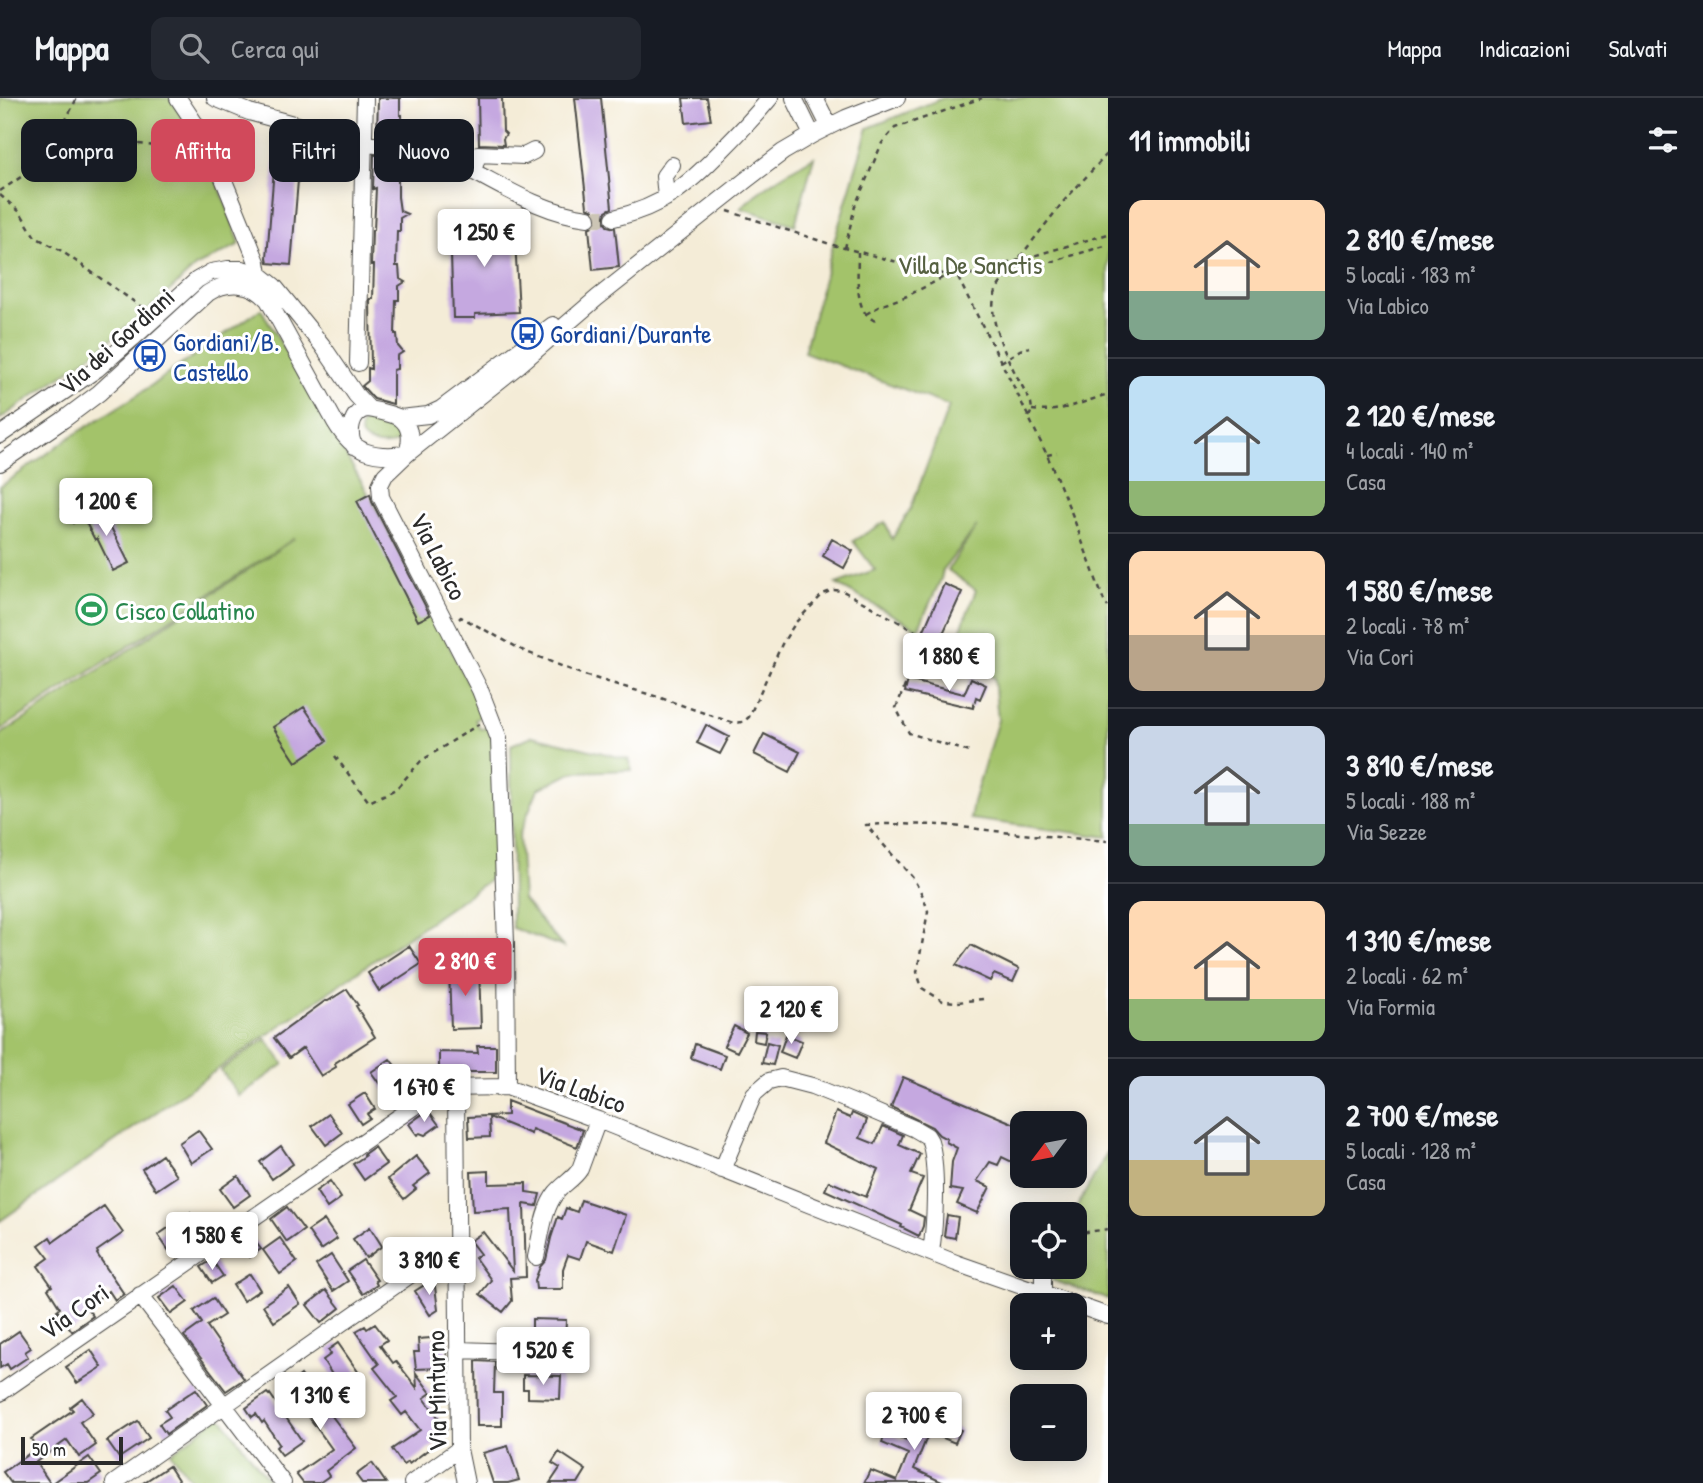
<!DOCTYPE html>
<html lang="it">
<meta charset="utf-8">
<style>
body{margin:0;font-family:"Patrick Hand",sans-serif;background:#242831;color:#f1f3f6;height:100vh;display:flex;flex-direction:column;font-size:26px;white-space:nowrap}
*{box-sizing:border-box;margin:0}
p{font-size:23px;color:#9ea1a6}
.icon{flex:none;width:38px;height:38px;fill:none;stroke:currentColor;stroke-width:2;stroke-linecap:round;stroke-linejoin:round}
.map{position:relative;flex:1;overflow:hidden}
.side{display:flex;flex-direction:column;background:#171b24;width:595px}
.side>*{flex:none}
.top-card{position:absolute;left:21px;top:21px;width:665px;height:63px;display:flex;gap:14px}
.needle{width:46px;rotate:238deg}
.tools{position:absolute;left:1010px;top:1013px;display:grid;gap:14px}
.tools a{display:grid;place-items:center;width:77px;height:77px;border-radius:14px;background:#171b24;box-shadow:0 4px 18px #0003;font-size:35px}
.scale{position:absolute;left:21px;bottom:18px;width:102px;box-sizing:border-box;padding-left:7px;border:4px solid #2b2b2b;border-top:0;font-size:19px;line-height:24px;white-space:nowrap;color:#2b2b2b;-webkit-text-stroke:5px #fff;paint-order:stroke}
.price{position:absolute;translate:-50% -60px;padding:0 16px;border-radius:7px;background:#fff;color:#222;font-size:23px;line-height:46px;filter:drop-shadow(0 2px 4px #0008)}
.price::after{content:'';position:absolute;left:50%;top:42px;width:21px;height:16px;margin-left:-10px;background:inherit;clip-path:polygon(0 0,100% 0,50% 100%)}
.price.active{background:#d1495b;color:#fff}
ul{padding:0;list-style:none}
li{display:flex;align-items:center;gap:21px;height:175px;padding:0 21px}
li+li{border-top:2px solid #363941}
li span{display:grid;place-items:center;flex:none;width:196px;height:140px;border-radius:14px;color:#555}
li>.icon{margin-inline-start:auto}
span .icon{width:84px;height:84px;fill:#fffc;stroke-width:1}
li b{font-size:30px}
h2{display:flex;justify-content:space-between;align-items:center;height:84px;padding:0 21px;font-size:30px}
.tag{padding:0 24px;border-radius:14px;background:#171b24;box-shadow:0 4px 18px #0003;font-size:24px;line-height:63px}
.tag.active{background:#d1495b;color:#fff}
header{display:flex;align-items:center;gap:42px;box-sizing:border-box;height:98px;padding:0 35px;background:#171b24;border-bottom:2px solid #363941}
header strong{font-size:33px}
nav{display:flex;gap:38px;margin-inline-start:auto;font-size:24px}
.search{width:490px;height:63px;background:#242831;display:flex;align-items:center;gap:18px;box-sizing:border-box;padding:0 24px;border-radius:14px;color:#9ea1a6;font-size:26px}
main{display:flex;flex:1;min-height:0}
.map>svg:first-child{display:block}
</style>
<header>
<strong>Mappa</strong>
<div class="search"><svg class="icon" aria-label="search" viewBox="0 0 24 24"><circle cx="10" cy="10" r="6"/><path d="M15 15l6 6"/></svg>Cerca qui</div>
<nav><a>Mappa</a><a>Indicazioni</a><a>Salvati</a></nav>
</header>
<main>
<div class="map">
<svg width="1108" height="1385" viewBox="0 0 1108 1385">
<rect width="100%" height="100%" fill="#fff"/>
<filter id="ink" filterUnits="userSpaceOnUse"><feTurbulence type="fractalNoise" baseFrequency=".0143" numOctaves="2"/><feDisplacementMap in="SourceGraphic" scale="14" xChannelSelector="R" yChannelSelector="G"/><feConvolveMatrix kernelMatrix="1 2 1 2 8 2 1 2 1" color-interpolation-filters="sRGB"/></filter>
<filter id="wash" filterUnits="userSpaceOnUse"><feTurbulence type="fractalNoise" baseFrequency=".00686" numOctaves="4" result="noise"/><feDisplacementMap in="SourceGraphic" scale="28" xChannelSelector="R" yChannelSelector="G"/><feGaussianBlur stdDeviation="1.57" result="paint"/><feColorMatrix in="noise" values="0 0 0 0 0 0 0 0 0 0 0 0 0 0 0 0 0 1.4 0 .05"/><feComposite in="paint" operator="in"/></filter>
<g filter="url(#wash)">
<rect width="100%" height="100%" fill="#f4ecd7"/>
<path fill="#a3c36b" stroke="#67774b" stroke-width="2" d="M0,0H170L193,34L219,87L240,146L195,169L163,199L97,253L0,321Z
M943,0H1108V739L970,721L973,704L998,622L994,580L953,552L976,492L948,472L977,428L943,472L941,481L918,531L836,486L875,472L853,443L885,424L892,441L911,410L949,308L804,254L833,147L868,30Z
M814,59L795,127L741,110C761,89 789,73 814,59Z
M261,211L366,392L436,521L483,616L475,622L480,631L488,630L495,648L498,776L0,1123V637L51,604L295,440L0,632V389L69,340L139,296Z
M365,322C376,322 391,329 400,335L399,343C385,354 347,343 365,322Z
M532,638L628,661L632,672L574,674L538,691L519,737L523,802L563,849L512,830L511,647Z
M266,941L284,966L239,998L221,972Z
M1108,1053V1201L1052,1182L1055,1169H1074V1116H1073Z
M220,1318L271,1385H194L171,1355Z"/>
<g id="blocks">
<path fill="#c5a8e0" d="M378,0H400V17H402V28L406,35L403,37V40L396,43L393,48V54L398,59V99L400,113L407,116L400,120V133H397L396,168H399L400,181L405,184L399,188V202H396L395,236H397L398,248L403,254L397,258V271L393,272V306L374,301L362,288L368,283V270L371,271L370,201H373L374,167H371L372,132H374L376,90L373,91L374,57H379L384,54L386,48L383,39L377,36Z
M478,0H502L503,33L506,36L503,41L504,47L479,46Z
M575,0H601L612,110L606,113L604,122L607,128L615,130L619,169L593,172L589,130L596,126L598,117L594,112L587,109Z
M683,0H707L711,22L686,25Z
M276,44L301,46L291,167L268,165L267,160Z
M471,124V126L514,124L519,214L475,216V220H453L450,125Z
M370,396L372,404L430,517L418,523L357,403Z
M71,405L81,419L73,425L62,411Z
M100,408L129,465L113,473L97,440L95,442L82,417Z
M832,441L853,453L844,470L823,458Z
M944,486L962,494L940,542L923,534Z
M971,580L986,587L980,601L976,599L973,610L905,594L908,582L964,596Z
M304,609L327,643L296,664L273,629Z
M706,627L729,639L720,656L697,645Z
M764,636L800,654L790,674L754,656Z
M971,847L1019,871L1013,884L994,876L990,883L956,867Z
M409,848L421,866L379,893L368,875Z
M479,869L481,930L451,931L449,870Z
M347,891L358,907L356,908L375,939L335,965L336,969L321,978L303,950L289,960L274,940L325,903H328Z
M734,928L747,935L737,954L724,948Z
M755,933L766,934L764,945L754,943Z
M786,937L802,943L795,960L780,954Z
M767,944L778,947L773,967L762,965Z
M695,946L725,957L720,971L691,960Z
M477,948H496V974H439V954L478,955Z
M390,961L396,969L392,972L399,982L384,992L371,974Z
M903,979L1022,1029V1044L1012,1064L1002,1059L998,1067L990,1064L977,1083L990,1089L977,1115L957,1106L963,1093L950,1091L952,1064L957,1050L946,1044L947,1041L939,1037L932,1029L891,1009Z
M365,995L375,1011L367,1016L370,1020L361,1026L348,1006Z
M507,1003L583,1032L577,1049L532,1031L531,1036L489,1019L490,1039L469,1040L468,1019L507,1017Z
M428,1012L439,1027L425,1037L420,1035L417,1037L409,1026Z
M836,1014L850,1020L852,1015L867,1022L860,1040L875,1046L883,1028L903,1037L899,1047L920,1056L911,1076L923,1080L909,1112L924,1119L923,1128L919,1138L901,1129L902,1127L825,1092L829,1083L866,1099L878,1071L824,1045Z
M329,1016L342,1035L326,1047L312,1028Z
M198,1032L212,1051L191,1065L179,1045Z
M281,1048L293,1066L272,1081L260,1064Z
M374,1049L386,1066L364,1082L353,1066L365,1058L364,1056Z
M162,1057L177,1078L156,1092L142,1071Z
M416,1058L430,1075L413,1088L416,1091L404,1101L388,1081Z
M489,1073V1086L526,1085V1094L540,1096L537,1108L524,1106L526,1179L510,1180L512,1203L503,1214L480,1196L491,1182L475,1160L480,1156L470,1143L483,1134L513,1173L510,1112L512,1111L473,1113L471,1074Z
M238,1078L250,1097L233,1109L220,1091Z
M330,1083L341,1100L327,1110L316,1093Z
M581,1102L626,1117L614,1153L586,1143L580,1161L568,1157L563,1171V1191H536L535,1182L540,1169L546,1162L551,1140L558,1119L562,1121L566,1110L577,1114Z
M104,1108L123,1135L97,1153L98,1155L97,1156L124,1196L115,1202L109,1193L86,1209L93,1218L72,1233L57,1212L60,1210L48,1191L52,1188L38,1168L49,1160L39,1147L50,1139L53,1144Z
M287,1109L304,1132L287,1144L271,1121Z
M190,1115L201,1132L169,1153L158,1137Z
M947,1117L958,1119L955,1140L944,1138Z
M324,1122L337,1141L321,1152L308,1133Z
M370,1129L382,1148L366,1160L353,1141Z
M249,1136L261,1151L250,1159L238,1143Z
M280,1140L297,1164L280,1176L263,1152Z
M331,1157L348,1183L333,1193L316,1167Z
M212,1162L223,1178L212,1185L201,1169Z
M363,1162L377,1182L375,1183L377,1187L363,1196L347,1173Z
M250,1176L260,1192L243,1203L233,1187Z
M434,1181L438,1212L430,1217L415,1193Z
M176,1188L188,1204L171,1216L159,1200Z
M289,1189L300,1206L274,1224L263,1207Z
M326,1192L340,1210L321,1225L307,1207Z
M213,1200L224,1217L207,1228L244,1281L226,1293L184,1238L202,1225L194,1213Z
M532,1221L566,1222L565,1245L527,1244L528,1232H532Z
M375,1226L387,1242L380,1247L393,1265L396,1263L417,1290L416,1275L431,1295L424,1300L447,1331L438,1338L441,1342L409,1366L408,1364L403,1367L392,1351L420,1332L406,1314L402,1317L391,1303L397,1299L374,1270L379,1266L356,1233L365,1228L367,1231Z
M19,1233L31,1250L25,1254L28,1259L10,1271L7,1266L0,1270V1246Z
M445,1239L447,1261L438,1262L439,1270L416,1271L414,1254H419L418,1241Z
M338,1245L361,1278L351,1284L349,1281L339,1288L323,1262L331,1256L328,1252Z
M91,1252L102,1269L77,1285L66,1269Z
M560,1253L577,1255L576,1270L559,1269Z
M476,1263L495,1264L494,1295H502V1328H477Z
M301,1277L356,1350L326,1373L329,1378L319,1385H303L296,1376L332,1351L285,1286L293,1280L295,1282Z
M523,1277L561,1278L560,1301L528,1300V1291H523Z
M196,1291L207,1307L166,1336L159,1326L170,1319L165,1312Z
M267,1295L269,1297L270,1296L302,1343L282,1357L276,1349L279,1346L264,1323L262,1325L256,1316L252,1319L246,1310Z
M82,1300L93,1315L80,1324L96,1347L79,1359L67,1342L36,1364L50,1385H11L3,1374L37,1350L31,1341L73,1312L70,1309Z
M927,1320L961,1332L955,1345L929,1334L914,1371L944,1385H864L870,1372L897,1383L908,1356L882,1345L885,1334L905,1342L912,1324L923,1328Z
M138,1323L149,1340L119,1360L107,1343Z
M508,1348L519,1382L508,1385H493L483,1355Z
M559,1354L586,1372L578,1385H550L560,1370L552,1365Z
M89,1359L101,1376L88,1385H52Z
M372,1365L386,1385H362L356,1377Z
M169,1368L180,1385H143Z"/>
</g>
</g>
<g filter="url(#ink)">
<use href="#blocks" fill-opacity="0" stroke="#494845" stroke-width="2"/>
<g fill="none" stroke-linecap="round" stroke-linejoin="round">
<path stroke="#ccc5b5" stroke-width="16" stroke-dasharray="16 8" stroke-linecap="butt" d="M376,47L403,50
M588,120H614"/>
<defs>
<path id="minor" d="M178,0L202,36L218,68L245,134L257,164L259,176
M215,0L249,14L363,45L376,47
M794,0L812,37
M815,0L829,28
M897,0L846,20L812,37L783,54L746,82L597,200L519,267L407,356L385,377L380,387L381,399L480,592L499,641L506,846L507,989L598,1022L956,1165L1108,1218
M403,50C428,55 453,63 476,75C512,94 546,115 588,120
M473,74L478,56L524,58L534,53
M666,100L664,78L672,67
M614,120C663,109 688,87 722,52C739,35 755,18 770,0
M358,265L365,0
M400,320L428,317L441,311L553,227
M0,337L97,271L133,240L197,182L211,174L228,171H242L259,176L274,188L322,247L356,297L369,311
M354,348C348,336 350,313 367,311C372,311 395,317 400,320C404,323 408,329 409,334C411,341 409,349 407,356
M0,365L63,322L99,295L208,195C228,182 252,184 268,202L335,324C354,356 373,360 407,356
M456,991L459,1351L466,1385
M722,1072L754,996L769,983L781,980L812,988L859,1007L915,1031L927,1038L930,1043C938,1070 935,1126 931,1155
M536,1159C541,1138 543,1111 556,1095C563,1086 574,1081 580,1071L598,1022
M1043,1196V1169
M140,1197L283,1385
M459,1252L543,1255
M0,1295L435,994L445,990L507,989
M114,1385L457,1144
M412,1385L459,1351"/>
</defs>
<use href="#minor" stroke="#494845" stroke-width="18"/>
<path stroke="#494845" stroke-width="2.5" stroke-dasharray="5 5" stroke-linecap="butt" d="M34,67L43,63L60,52L75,51L97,45L116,43L178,51L192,46
M0,93L33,71L37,52L57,39L77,0
M0,97L20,114L35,139L60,152L143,210
M728,113L833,147L958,180L1108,136
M845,150L855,108L882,45L895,30L982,0
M858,154C858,170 855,203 866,216C868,219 872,221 875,223
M1020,159L1063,104L1108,55
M958,180L1015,291L1047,357L1072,416L1104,503L1108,509
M866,216L880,208L907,198L948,177
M1001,264L1020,252L1030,249
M1032,312C1058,316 1083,304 1108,296
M1029,319L1032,312L1031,305C1015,272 966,201 1013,175L1108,147
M1047,357L1057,355
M459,521L461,519L524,553L581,576L658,599L733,625L743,624L749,619L782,546L796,524L823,496L833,492L843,493L915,533L921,548L896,610L909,635L973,655
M335,658L369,704L396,691L421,663L479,626
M983,901L958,904L943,903L922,890L917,874L928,813L923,798L913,780L866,727L886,726L945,727L1020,736L1108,743
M1074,1136L1108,1131"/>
<use href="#minor" stroke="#fff" stroke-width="16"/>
</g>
</g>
<defs>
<symbol id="bus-ring" viewBox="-11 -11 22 22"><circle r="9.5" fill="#fff" stroke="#1a4fb4" stroke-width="1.5"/><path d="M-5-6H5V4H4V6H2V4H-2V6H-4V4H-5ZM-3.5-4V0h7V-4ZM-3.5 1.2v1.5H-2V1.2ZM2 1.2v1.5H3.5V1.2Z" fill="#1a4fb4"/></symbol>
<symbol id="stadium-ring" viewBox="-11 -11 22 22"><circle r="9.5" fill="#fff" stroke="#2e9e5b" stroke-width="1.5"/><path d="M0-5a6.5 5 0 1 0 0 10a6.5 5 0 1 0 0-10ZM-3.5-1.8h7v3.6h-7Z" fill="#2e9e5b"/></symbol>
</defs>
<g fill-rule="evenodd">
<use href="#bus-ring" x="510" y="218" width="35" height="35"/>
<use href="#bus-ring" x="132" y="240" width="35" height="35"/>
<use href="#stadium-ring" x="74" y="494" width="35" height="35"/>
</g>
<g text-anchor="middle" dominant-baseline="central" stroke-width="6" stroke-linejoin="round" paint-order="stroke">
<g font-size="26" fill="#556041" stroke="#fff">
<text x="970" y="166">Villa De Sanctis</text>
</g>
<g font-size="26" fill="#164399" stroke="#fff" text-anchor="start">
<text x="550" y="235">Gordiani/Durante</text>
<text x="173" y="243">Gordiani/B.<tspan x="173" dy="30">Castello</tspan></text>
</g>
<g font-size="26" fill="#2b2b2b" stroke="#fff">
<text transform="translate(116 243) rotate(-42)">Via dei Gordiani</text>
<text transform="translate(439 458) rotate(63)">Via Labico</text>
<text transform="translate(581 991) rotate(20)">Via Labico</text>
<text transform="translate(74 1213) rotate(-35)">Via Cori</text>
<text transform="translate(436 1293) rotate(-91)">Via Minturno</text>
</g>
<g font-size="26" fill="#27864d" stroke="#fff" text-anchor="start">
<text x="115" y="512">Cisco Collatino</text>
</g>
</g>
</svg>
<div class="tools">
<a><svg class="needle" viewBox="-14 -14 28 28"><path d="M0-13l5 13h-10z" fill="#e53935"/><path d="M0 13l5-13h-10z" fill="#9ea1a6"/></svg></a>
<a><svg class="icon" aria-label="locate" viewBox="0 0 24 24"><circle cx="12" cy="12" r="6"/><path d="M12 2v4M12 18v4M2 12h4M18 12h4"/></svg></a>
<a>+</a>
<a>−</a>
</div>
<div class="scale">50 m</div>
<b class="price" style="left:484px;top:171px">1 250 €</b>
<b class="price" style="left:106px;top:440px">1 200 €</b>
<b class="price" style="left:949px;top:595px">1 880 €</b>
<b class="price active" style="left:465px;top:900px">2 810 €</b>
<b class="price" style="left:791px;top:948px">2 120 €</b>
<b class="price" style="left:424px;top:1026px">1 670 €</b>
<b class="price" style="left:212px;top:1174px">1 580 €</b>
<b class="price" style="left:429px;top:1199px">3 810 €</b>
<b class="price" style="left:543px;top:1289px">1 520 €</b>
<b class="price" style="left:320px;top:1334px">1 310 €</b>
<b class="price" style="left:914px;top:1354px">2 700 €</b>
<div class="top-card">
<a class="tag">Compra</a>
<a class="tag active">Affitta</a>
<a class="tag">Filtri</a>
<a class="tag">Nuovo</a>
</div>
</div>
<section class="side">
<h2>11 immobili<svg class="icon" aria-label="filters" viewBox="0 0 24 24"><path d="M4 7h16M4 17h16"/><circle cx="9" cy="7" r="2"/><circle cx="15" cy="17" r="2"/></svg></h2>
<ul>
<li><span style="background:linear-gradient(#ffd9b3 65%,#7fa58c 0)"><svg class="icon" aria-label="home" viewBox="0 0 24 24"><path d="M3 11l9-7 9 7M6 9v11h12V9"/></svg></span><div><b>2 810 €/mese</b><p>5 locali · 183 m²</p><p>Via Labico</p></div></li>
<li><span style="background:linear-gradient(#bfe0f5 75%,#8fb573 0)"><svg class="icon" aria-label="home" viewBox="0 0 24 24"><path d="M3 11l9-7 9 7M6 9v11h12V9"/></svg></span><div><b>2 120 €/mese</b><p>4 locali · 140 m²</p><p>Casa</p></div></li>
<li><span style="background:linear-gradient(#ffd9b3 60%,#b9a48a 0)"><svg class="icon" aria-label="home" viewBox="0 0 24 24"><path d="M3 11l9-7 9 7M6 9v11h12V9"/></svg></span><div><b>1 580 €/mese</b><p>2 locali · 78 m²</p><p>Via Cori</p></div></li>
<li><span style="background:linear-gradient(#c9d6e8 70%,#7fa58c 0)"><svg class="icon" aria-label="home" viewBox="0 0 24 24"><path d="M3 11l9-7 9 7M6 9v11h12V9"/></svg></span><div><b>3 810 €/mese</b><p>5 locali · 188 m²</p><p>Via Sezze</p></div></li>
<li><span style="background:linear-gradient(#ffd9b3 70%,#8fb573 0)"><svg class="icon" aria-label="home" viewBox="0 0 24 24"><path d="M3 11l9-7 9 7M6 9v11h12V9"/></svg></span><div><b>1 310 €/mese</b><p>2 locali · 62 m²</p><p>Via Formia</p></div></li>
<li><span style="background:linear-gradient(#c9d6e8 60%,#c2b280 0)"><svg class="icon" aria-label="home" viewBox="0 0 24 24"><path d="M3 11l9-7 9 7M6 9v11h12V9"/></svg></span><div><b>2 700 €/mese</b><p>5 locali · 128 m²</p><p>Casa</p></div></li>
</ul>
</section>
</main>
